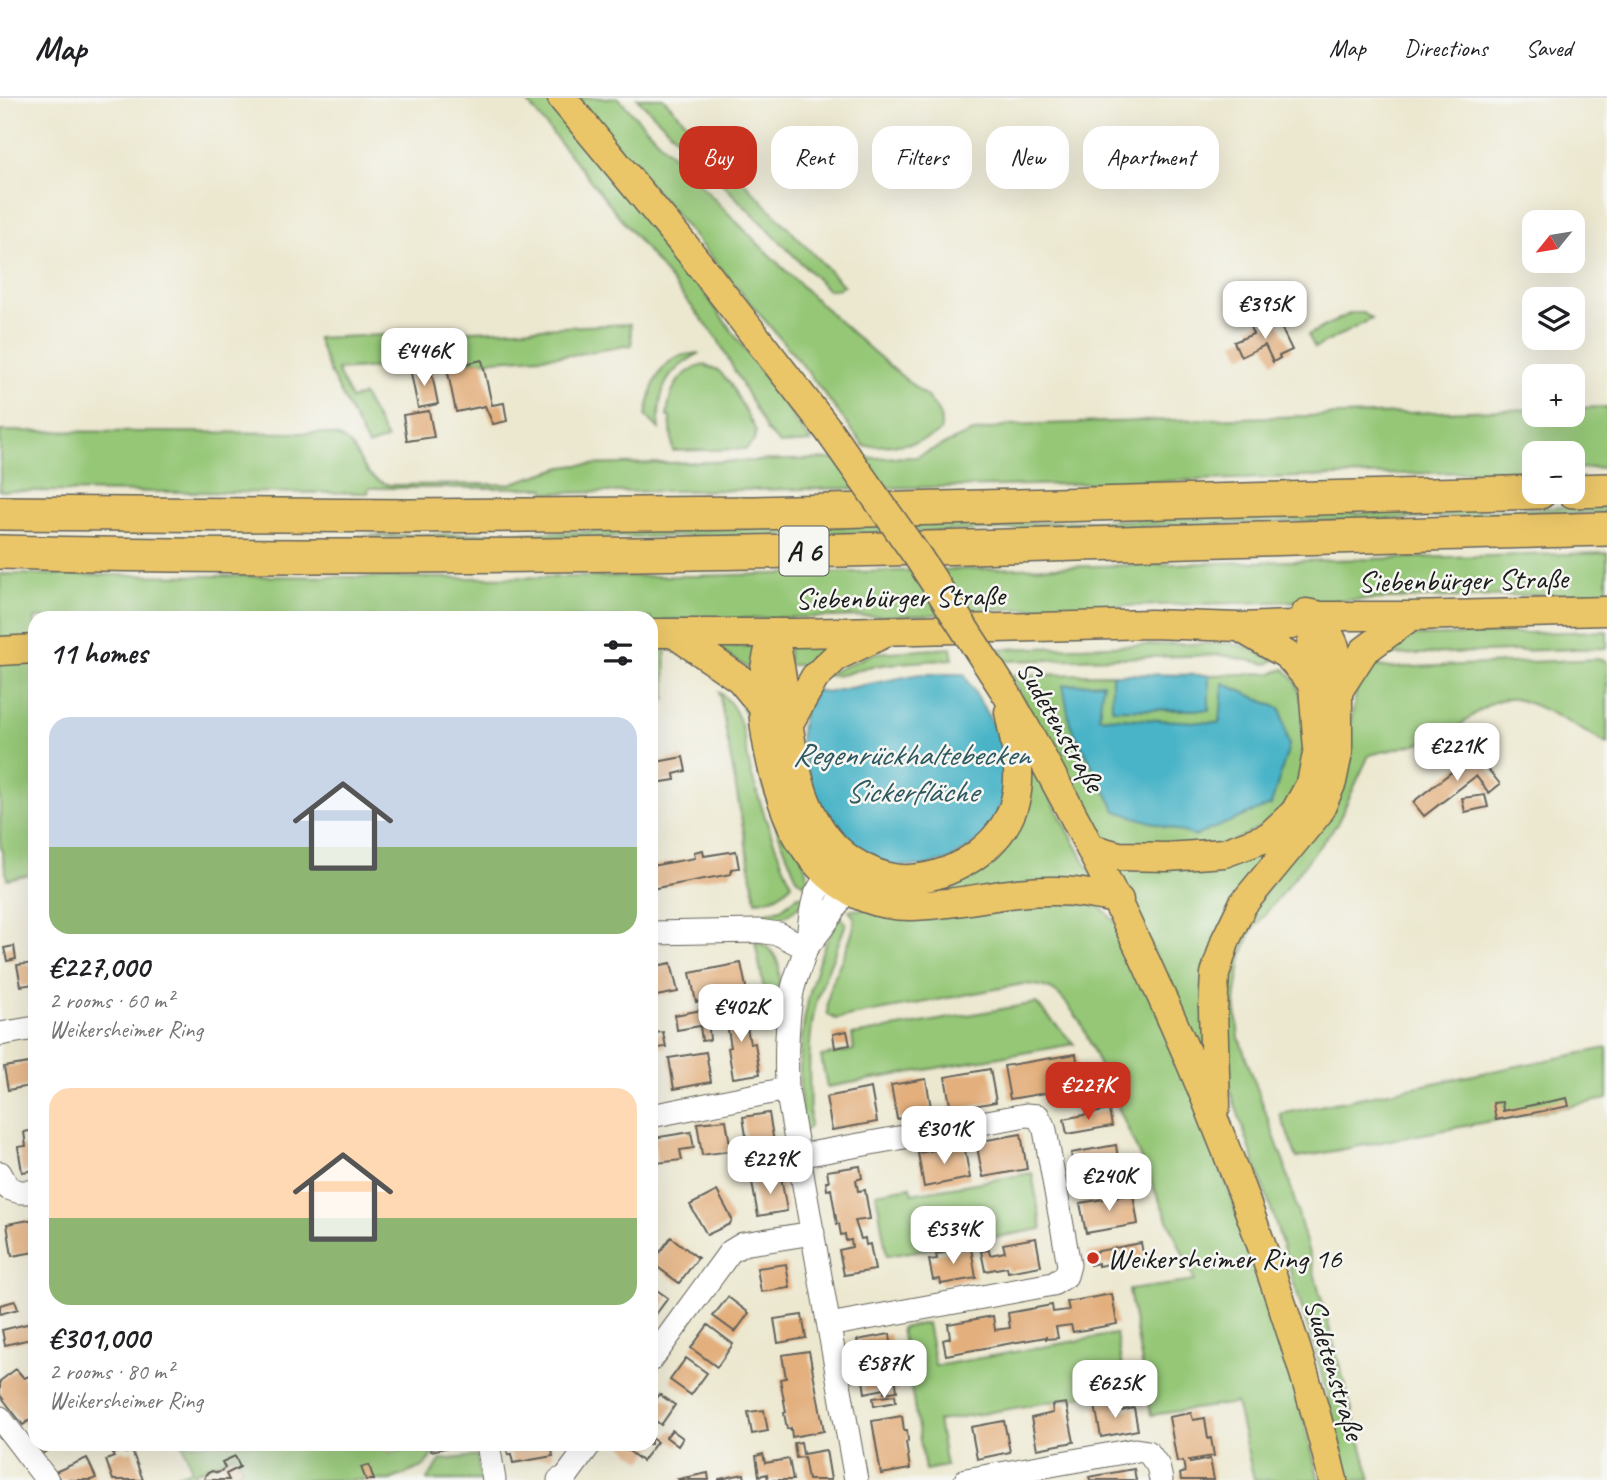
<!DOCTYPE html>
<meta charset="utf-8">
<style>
body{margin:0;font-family:Caveat,sans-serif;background:#f2f2f2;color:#202124;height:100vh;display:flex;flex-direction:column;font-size:26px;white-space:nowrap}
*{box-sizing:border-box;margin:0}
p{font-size:23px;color:#757577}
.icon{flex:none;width:38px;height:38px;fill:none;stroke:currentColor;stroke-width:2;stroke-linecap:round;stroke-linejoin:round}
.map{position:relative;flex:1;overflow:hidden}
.drawer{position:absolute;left:28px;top:513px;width:630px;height:840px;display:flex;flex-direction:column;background:#fff;border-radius:21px;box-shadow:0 7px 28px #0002}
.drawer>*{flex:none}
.guide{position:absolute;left:679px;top:28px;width:665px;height:63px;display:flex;gap:14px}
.needle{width:46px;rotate:240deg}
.controls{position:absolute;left:1522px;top:112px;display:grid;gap:14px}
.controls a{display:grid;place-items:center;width:63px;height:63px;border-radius:14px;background:#fff;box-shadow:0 7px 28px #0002;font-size:35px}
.price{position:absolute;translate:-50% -60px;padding:0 16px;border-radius:14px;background:#fff;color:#222;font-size:23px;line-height:46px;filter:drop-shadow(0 2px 4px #0008)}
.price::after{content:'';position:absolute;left:50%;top:42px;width:21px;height:16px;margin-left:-10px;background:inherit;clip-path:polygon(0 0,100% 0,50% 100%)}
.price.on{background:#c8321e;color:#fff}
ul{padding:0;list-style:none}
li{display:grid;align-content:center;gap:14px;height:371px;padding:0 21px}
li span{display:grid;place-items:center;height:217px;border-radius:21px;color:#555}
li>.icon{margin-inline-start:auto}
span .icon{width:126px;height:126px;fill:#fffc;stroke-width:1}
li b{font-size:30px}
h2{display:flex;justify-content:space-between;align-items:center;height:84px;padding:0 21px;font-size:30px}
.pill{padding:0 24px;border-radius:21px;background:#fff;box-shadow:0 7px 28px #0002;font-size:24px;line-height:63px}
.pill.on{background:#c8321e;color:#fff}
header{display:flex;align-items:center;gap:42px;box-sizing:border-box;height:98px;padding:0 35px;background:#fff;border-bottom:2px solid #e0e0e0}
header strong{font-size:33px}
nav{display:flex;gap:38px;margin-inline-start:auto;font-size:24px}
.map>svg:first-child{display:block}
</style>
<header>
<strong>Map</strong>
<nav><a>Map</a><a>Directions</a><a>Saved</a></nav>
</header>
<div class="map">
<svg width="1607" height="1382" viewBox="0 0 1607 1382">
<rect width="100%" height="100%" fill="#f6f6f2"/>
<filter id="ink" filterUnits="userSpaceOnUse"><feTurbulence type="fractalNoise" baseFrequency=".0143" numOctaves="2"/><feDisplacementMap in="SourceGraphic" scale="14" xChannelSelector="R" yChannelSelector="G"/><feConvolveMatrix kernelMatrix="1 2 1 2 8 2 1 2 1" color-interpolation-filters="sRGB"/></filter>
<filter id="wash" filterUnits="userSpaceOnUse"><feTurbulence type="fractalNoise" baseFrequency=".00686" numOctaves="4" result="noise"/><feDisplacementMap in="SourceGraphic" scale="28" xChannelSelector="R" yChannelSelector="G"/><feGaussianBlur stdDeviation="1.57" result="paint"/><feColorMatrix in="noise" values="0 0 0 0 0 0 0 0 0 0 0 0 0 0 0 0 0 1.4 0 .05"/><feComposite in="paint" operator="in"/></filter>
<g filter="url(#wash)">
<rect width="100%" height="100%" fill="#ece8d0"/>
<path fill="#95c777" stroke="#58724a" stroke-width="2" d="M524,0H545L676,155L811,344L780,346L767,333L717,240Z
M577,0H618C716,104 814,208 926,298C936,309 944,318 940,334C917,349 890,347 864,348L800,264Z
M637,0H663L844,188L835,192L827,191Z
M1351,215H1363L1372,221L1315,250L1308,237Z
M630,226L632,247L572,257L337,272L351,301L363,297L387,341L368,348L330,274L317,240Z
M700,255C665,273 658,292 659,331L646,318C650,296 655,270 677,259C683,256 693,256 700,255Z
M704,267L718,272L730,285L756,333L754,343L746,351L673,353L670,319H667C669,293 677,274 704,267Z
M1607,309V369L1573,371V355H1535V372L1001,388L546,395L544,390H369L368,395L0,393V333L322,335C327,336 334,337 339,339C364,350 355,378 390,387L509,386L563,369L578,367L916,359L970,335L1009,327L1535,311V317H1573V310Z
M1607,408V414L1540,417L800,437L446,441L356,438L1030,425Z
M1607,455V495L975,512L930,517L665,522L666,602L651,601V520H35V775L7,781L0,744V476L459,480L697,478Z
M1607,533V550L1388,557L1378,553L1395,541L1410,538Z
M839,545L811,571L805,567H788V547Z
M1223,545L1244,548L1275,562L1267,566L1222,557L1005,563L999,551Z
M754,548L756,568L747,569L714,549Z
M951,550L953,561C925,564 896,564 868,569C851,573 843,580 825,577L874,555Z
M1603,561L1607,565V646C1582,633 1540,605 1514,601C1492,598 1474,618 1457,629C1432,645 1397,650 1369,657L1337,726L1251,834L1242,857L1235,903L1239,940L1285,1068L1371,1382H1349L1317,1259L1272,1114L1231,995L1224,972L1220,916L1235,840L1342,678L1358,582L1365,565L1389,570Z
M1285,571L1296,584L1306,614L1308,669L1278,719L1225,748L1126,750L1095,734L1010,577L1112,576V611L1208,612L1209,577L1272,575Z
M719,594C747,615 743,648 752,678C763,715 775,751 792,786C781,797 772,802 756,803Z
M735,595L752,615L807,774L808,788L797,781L777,732L758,672L751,627Z
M1031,664L1097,786L920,800L918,793L948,788L976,771Z
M1318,702L1234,800L1206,967L1112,765H1213Z
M798,798H807C793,817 779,823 756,823L755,817L781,811Z
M1005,805L1095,806L1106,814L1121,831L1199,1007L1292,1275L1319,1382H1254L1236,1305L1151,1317L1129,1192L1195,1183L1081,925C1062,899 1058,887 1023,886L836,921L828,917C823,885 852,852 855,821L849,812Z
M839,818L846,825C837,852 824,877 816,906C806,946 810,988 810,1029L804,1033C795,976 801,917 819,862C824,847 832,833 839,818Z
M755,843C785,854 780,876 778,903L766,902Z
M1036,905L1074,946L827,989L821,958L854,952L852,937Z
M1607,950V1001L1297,1060L1280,1016Z
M1032,1075L1042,1131L887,1158L876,1095L910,1089L912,1096Z
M927,1225L935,1268L1116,1236L1126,1291L938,1323L946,1368L925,1372L901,1230Z
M183,1346H386L388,1355L426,1348L428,1355L435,1354L423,1369L390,1382H229L227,1378L242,1371L235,1356L194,1375L195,1382H163L192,1372Z
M477,1358L481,1382H427L441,1362Z"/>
<path fill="#49b4c7" stroke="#326872" stroke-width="2" d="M920,576H964L1001,640L1009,670L1002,709L982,741L950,762L922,768H887L862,757L819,714L800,643L803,616L815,592L829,594Z
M1112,576L1209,577V612L1112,611Z
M1103,585L1099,619L1220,625L1223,585L1281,611L1289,648L1271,707L1195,738L1116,713L1070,626L1063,587Z"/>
<g id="blocks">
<path fill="#e3af7d" d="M1262,223L1265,229L1278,223L1292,252L1279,258L1280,260L1273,264L1265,247L1241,259L1234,244L1253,236L1250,229Z
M482,262L492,307L504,305L507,323L493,326L485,308L456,314L447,270Z
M431,271L438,306L418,310L411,275Z
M429,313L434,339L407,343L403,317Z
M1476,655L1482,663L1485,660L1492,668L1488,671L1500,686L1489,695L1476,678L1424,718L1413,704Z
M683,659L686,673L674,676L675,682L655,685L654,680L651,681V665Z
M1485,697L1488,709L1465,714L1462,700Z
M703,752L704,758L736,753L739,770L731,771V776L651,791V768L695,760L694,754Z
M14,848L16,861L7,863L4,850Z
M35,865V886L21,888L17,867Z
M671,865L678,894L651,899V869Z
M741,865L747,894L696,904L690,875Z
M743,906L750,946L755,945L760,976L733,980L728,950L731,949L724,909Z
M707,911L710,942L702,943L700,928L677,932L675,917Z
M847,933L850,947L835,950L833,936Z
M663,934L666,949L658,950L655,935Z
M706,954L711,984L674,991L669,960Z
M1076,956L1081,989L1010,1001L1004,968Z
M35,964V987L8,992L4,969Z
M990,971L996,1004L951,1012L945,979Z
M926,981L932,1015L897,1021L891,987Z
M871,990L877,1024L832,1032L826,999Z
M1567,1000L1569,1008L1496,1022L1493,1005L1502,1004L1503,1013Z
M1109,1012L1112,1028L1067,1036L1064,1021Z
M769,1015L774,1045L748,1050L743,1019Z
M726,1022L731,1053L702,1057L697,1025Z
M35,1032V1072L22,1074L18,1049L26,1048L24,1034Z
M691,1034L694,1050L680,1052L682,1062L657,1065L653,1040Z
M1021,1036L1027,1071L983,1079L976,1044Z
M964,1047L970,1080L924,1089L918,1055Z
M1116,1047L1118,1062L1126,1061L1129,1076L1076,1085L1071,1055Z
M860,1068L862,1080L856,1082L858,1093L865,1092L870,1121L855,1123L861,1141L865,1140L866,1147L870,1146L875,1172L844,1177L839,1152L852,1149L851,1142L846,1143L845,1136L841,1137L839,1126H837L831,1091L827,1092L826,1084H829L827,1073Z
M781,1079L787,1113L758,1118L752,1084Z
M717,1093L732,1121L730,1126L707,1137L690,1107Z
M1133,1096L1138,1126L1086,1135L1080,1105Z
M35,1121V1154L12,1158L7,1126Z
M671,1139L698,1160L679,1185L652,1165Z
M1036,1140L1041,1168L1008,1174L1007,1169L985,1173L981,1153L989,1152L990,1157L1005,1154L1003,1146Z
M1141,1145L1144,1160L1098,1168V1165L1090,1167L1088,1155Z
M971,1150L976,1180L941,1186L940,1181L933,1182L929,1162L937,1161L936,1156Z
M786,1166L790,1190L761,1194L757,1170Z
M651,1188L668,1200L651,1223Z
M1112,1196L1117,1226L1073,1234L1071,1227L1056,1229L1058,1240L1046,1241V1239L946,1257L943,1242L950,1240L948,1226L993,1218L995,1232L1010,1230L1008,1215L1052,1207L1053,1214L1069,1212L1067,1204Z
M728,1199L749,1215L735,1234L713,1218Z
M15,1203L18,1211L0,1216V1207Z
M802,1217L806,1240L778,1245L774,1221Z
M35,1224V1240L5,1247L2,1232Z
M708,1227L733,1246L717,1269L691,1250Z
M890,1236L897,1293L884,1295V1291L865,1295L857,1242Z
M809,1253L824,1333L792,1339L791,1330L787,1331L784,1315L786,1314L780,1281L786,1280L782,1257Z
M686,1260L707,1275L691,1297L670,1282Z
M16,1271L24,1280L35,1276V1318L23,1327L0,1297V1283Z
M659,1296L675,1307L661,1327L651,1319V1307Z
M895,1297L896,1304L874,1308L873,1300Z
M1114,1303L1116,1314L1134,1310L1138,1332L1101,1339L1095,1307Z
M1066,1305L1074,1344L1037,1351L1031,1320L1053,1315L1052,1307Z
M764,1312L768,1333L752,1336L748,1314Z
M1191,1315L1193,1322L1205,1320L1208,1341L1211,1340L1214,1358L1189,1362L1190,1365L1210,1361L1214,1382H1181L1180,1376L1185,1374L1183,1363L1177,1364L1169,1319Z
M902,1318L904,1332H907L908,1343L906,1344L910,1371L881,1376L872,1323Z
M1004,1323L1010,1354L977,1361L971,1329Z
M672,1332L683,1340L678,1348L666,1339Z
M35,1335V1346H56L42,1356L30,1339Z
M651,1340L657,1344L642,1363L621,1347L651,1346Z
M801,1344L803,1356L826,1352L831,1382H808L804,1359L796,1360L794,1345Z
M386,1346H416V1347L387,1353Z
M429,1346H454V1348L431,1353Z
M506,1346H551L553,1358L513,1365L511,1356L508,1357Z
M124,1352L125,1355L132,1353L143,1382H113L106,1362L114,1359L112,1356Z
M763,1356L765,1365L789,1361L793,1382H768L767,1376L759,1378L756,1358Z
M235,1358L240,1369L226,1376L229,1382H204L206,1376L212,1373L218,1375L225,1370L222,1364Z
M87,1360L96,1380L91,1382H60L55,1374Z
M369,1367L374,1382H366L361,1369Z
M1134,1371L1136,1382H1090L1089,1379Z
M708,1375L709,1382H679L678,1381Z
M744,1376L745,1382H719V1381Z"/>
</g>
</g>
<g filter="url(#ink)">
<use href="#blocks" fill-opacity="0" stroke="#65635b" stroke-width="2"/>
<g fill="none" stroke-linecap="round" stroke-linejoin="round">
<defs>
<path id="minor" d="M842,768C803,795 815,815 805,853C801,867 795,880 792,894C786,927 786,958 787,991L856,1382
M651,835L758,833L779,836L806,850
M806,850C825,827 843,805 848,775
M0,936L35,930
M651,1018L787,991
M798,1058L1026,1017L1038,1018L1045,1032L1069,1167L1066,1178L1053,1186L829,1227
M0,1075L8,1090L20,1094H35
M651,1262L730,1154L743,1146L813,1135
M0,1320L47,1382
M488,1346L494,1382
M559,1382L565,1380L590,1346
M966,1382L1135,1352L1148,1354L1158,1368L1161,1382"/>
<path id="major" d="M562,0L689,153L826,329
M1306,515L1321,518H1411L1607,513
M1239,529L1287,557L1313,586
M651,535H799L1151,526L1239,529L1291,527L1321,518
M673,535L740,581L765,611
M773,535C770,547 767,559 765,571C758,611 769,665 782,702C802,762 845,809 912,808C960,807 1008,792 1055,793C1076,793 1098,797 1119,802
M774,541C792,606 784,685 827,740C845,763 880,783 910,781C958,778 1010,744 1017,693C1021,668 1014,638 1009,614
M0,553L35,551
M1338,593L1364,553L1411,518
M1006,595C1101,760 1178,921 1244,1099C1278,1192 1310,1285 1333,1382
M789,625L815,579L837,558L883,536
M1093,751L1119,758L1167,759L1224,755L1268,739L1295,714L1311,685L1318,651L1310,550L1321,518
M1216,1008L1213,912L1215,876L1226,841L1243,806L1319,714L1332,684L1338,655V593L1335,549L1321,518"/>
<path id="highway" d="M1573,393L1607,392
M0,415L409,418L755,415L1540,394
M0,454C536,467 1072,446 1607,431"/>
</defs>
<use href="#minor" stroke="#65635b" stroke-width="25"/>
<use href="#major" stroke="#65635b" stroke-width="31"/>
<use href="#highway" stroke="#65635b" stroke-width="36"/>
<use href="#minor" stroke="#fff" stroke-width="23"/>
<use href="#major" stroke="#ebc669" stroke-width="28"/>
<use href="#highway" stroke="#ebc669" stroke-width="33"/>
<defs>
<path id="major-bridge" d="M826,329L918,459L1006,595"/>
</defs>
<use href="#major-bridge" stroke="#65635b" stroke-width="31" stroke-linecap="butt"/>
<use href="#major-bridge" stroke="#ebc669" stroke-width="28"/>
</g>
</g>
<circle fill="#c8321e" stroke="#f6f6f2" stroke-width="2.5" cx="1093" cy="1160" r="7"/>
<g text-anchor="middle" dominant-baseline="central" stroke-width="5" stroke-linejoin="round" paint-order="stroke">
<rect fill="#f6f6f2" stroke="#5d5d5c" stroke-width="2" x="779.5" y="428.5" width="49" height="49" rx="5"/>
<g font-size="28" font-weight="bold" fill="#1c1c1c">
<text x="804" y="453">A 6</text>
</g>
<g font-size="30" fill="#1c1c1c" stroke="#f6f6f2">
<text transform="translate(1463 482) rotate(-1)">Siebenbürger Straße</text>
<text transform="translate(900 499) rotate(-1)">Siebenbürger Straße</text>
<text transform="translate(1061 628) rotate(60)">Sudetenstraße</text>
<text transform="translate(1335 1271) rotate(73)">Sudetenstraße</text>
</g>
<g font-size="30" fill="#1c1c1c" stroke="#f6f6f2" text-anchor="start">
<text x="1107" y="1160">Weikersheimer Ring 16</text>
</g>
<g font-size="32" font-style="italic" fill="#2e5960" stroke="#f6f6f2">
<text x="911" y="656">Regenrückhaltebecken<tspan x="911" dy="37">Sickerfläche</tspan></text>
</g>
</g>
</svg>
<div class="controls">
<a><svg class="needle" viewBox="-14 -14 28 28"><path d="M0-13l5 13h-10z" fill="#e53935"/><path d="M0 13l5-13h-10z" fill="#757577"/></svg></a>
<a><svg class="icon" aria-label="layers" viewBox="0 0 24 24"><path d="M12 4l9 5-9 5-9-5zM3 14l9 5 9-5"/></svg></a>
<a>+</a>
<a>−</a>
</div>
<b class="price" style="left:1265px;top:243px">€395K</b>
<b class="price" style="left:424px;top:290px">€446K</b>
<b class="price" style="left:1457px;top:685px">€221K</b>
<b class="price" style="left:741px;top:946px">€402K</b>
<b class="price on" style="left:1088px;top:1024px">€227K</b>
<b class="price" style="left:944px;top:1068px">€301K</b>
<b class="price" style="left:770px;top:1098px">€229K</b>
<b class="price" style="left:1109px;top:1115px">€240K</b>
<b class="price" style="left:953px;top:1168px">€534K</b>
<b class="price" style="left:884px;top:1302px">€587K</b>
<b class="price" style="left:1115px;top:1322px">€625K</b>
<div class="guide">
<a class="pill on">Buy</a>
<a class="pill">Rent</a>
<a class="pill">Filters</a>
<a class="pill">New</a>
<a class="pill">Apartment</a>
</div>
<section class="drawer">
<h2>11 homes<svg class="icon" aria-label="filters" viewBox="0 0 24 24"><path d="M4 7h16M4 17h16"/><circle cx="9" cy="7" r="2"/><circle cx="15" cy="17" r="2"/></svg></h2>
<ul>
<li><span style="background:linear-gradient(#c9d6e8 60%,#8fb573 0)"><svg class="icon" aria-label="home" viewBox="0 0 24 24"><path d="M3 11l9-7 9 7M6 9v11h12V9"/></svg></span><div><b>€227,000</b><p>2 rooms · 60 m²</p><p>Weikersheimer Ring</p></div></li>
<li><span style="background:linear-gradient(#ffd9b3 60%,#8fb573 0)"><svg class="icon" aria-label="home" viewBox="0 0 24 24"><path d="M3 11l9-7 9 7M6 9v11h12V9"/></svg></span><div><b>€301,000</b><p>2 rooms · 80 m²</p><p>Weikersheimer Ring</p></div></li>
</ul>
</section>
</div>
